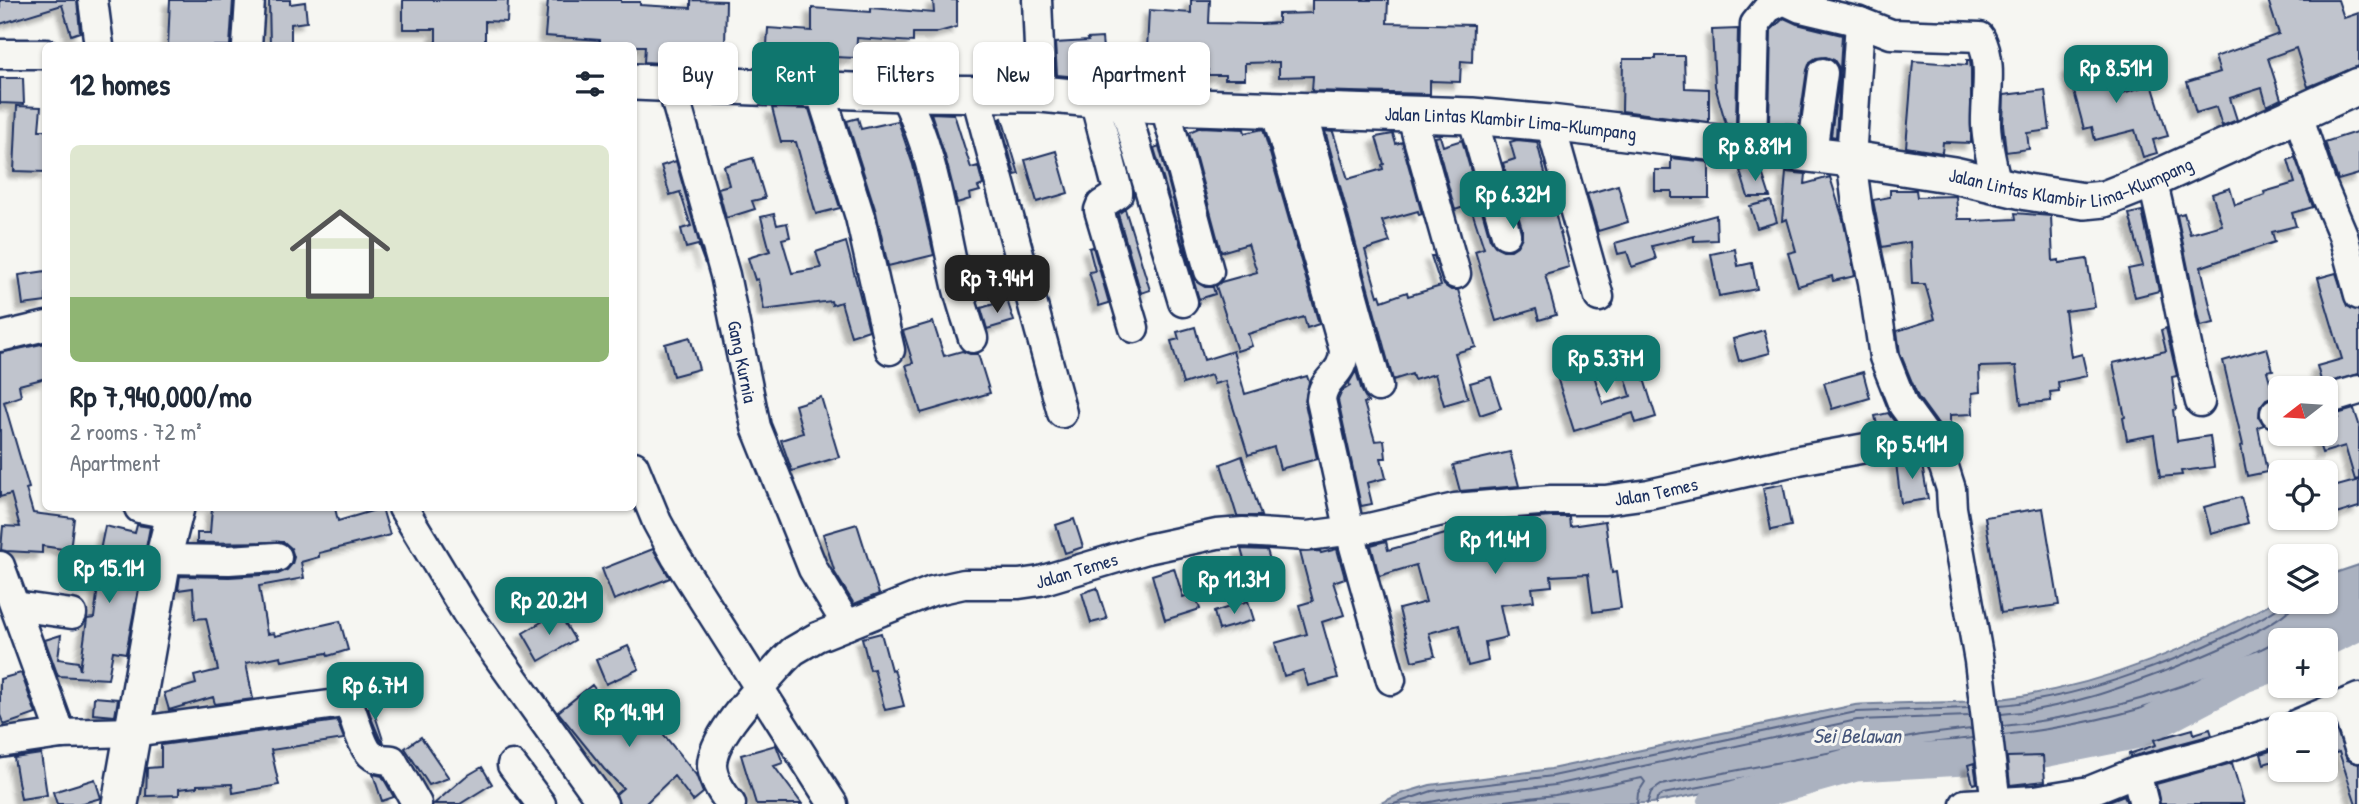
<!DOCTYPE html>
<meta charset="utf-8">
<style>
body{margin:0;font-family:"Patrick Hand",sans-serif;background:#f6f6f7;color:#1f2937;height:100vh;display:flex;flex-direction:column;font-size:26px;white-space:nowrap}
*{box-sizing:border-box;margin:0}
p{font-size:23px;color:#747a83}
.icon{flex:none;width:38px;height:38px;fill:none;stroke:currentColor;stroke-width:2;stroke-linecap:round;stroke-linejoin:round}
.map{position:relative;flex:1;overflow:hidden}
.details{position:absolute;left:42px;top:42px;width:595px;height:469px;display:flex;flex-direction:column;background:#fff;border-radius:10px;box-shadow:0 2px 5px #0004}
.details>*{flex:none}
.hud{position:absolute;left:658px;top:42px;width:665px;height:63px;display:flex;gap:14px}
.needle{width:46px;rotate:253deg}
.buttons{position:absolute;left:2268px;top:376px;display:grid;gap:14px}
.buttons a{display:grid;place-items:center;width:70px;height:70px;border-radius:10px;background:#fff;box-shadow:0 2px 5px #0004;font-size:35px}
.price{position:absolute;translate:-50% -60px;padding:0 16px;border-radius:14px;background:#0f766e;color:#fff;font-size:23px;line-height:46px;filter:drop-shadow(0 2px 4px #0008)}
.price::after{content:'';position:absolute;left:50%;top:42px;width:21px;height:16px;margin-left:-10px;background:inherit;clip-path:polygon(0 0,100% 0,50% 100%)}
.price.on{background:#222;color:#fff}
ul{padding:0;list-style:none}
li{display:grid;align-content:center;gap:14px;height:371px;padding:0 28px}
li+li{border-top:2px solid #e0e1e3}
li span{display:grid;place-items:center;height:217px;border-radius:10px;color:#555}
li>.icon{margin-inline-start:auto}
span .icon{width:126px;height:126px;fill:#fffc;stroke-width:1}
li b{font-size:30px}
h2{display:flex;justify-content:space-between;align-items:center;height:84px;padding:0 28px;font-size:30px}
.chip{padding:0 24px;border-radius:10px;background:#fff;box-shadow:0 2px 5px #0004;font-size:24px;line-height:63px}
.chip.on{background:#0f766e;color:#fff}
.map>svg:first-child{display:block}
</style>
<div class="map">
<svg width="2359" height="804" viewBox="0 0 2359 804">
<defs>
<filter id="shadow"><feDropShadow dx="-6" dy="6" stdDeviation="2" flood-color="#0004"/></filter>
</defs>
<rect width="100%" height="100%" fill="#f6f6f2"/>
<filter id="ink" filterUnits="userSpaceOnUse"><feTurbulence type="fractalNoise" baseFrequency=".0143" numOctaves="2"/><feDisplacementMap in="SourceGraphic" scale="14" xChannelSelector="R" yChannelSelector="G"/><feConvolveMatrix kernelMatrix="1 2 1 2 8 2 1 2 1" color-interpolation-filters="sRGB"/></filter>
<g filter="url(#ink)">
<path fill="#abb2c0" stroke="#717e99" stroke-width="2" d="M2359,565V620L2315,640H2280V657L2211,692L2115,723L2054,736L1924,751L1652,803L1379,804L1400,794L1430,785L1551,769L1855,705C1908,701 1962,705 2015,697C2109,683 2199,645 2280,598V602H2326V576Z"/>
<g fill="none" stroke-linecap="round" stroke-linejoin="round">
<path stroke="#556385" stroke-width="2" d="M2000,705C2074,699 2168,665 2235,632C2252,623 2272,614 2286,602
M2001,714C2029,712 2059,706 2086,698C2122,689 2282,631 2295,602
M2003,726C2072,718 2138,703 2203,678C2226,669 2249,655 2271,644L2280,643
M2004,735C2073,727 2142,712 2207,686C2228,678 2260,654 2280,652
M1394,804L1432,791L1553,776L1856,712L1969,708
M1420,804L1472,794L1555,785L1857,720L1970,716
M1479,804L1555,795L1642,778L1645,782L1638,793L1637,804
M1647,804L1651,792L1661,785L1921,735L1971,729
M1656,804L1657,798L1663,794L1923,744L1972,738"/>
<path stroke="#abb2c0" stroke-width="35" d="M2323,640L2359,623
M1715,804L1856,764L2018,755L2138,731L2244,675L2280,662"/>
</g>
<path fill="#c0c4cd" stroke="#1b2f5e" stroke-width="2" filter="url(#shadow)" d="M0,0H77L80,32L71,35L62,5L0,24Z
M170,0H233L230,46H168Z
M269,0H290V4L305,2L307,22L291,24V46H270Z
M403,0H508L507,22L485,21V46H436V29H403Z
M548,0H621V2H640V5L691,8V0L726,1L725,46H718L717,65L692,64L694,46L663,44L661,63L644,62L645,46H600V40L545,36Z
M933,0H957V27L935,33H913V42L857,38L856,58L835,57V70L766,63L768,28L812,31V8L871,12V8L934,13Z
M1191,0H1210L1209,23L1260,24L1278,23V14L1312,13V0H1388L1387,23L1473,25L1472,62L1461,61L1460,82L1430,81V94L1312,91L1313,76L1279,77V62L1245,63V79H1225V75H1208V70L1154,68V51L1147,50L1149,10L1191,13Z
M2268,0H2338L2344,18L2359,13V66L2308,87L2296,48L2268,58L2281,99L2267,106L2262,88L2230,98L2237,120L2222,126L2216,107L2196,113L2187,82L2220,72L2215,57L2279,34Z
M1784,18L1797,24L1842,35L1836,137L1831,136L1839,75L1838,66L1834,60L1826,57L1816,58L1810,62L1807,70L1798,132H1791L1792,124L1769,123L1771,30Z
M1738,29L1736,125L1726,124L1715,86L1712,30Z
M1102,38L1104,59L1116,58L1119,81L1057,75L1055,43L1088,41L1087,39Z
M1656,56H1684L1685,88L1709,89V122L1622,111L1623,59H1656Z
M2113,57L2123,93L2152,84L2168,136L2153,140L2157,153L2143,157L2135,130L2095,140L2092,127L2084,129L2068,69Z
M1967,60H1970L1971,70V143L1943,142L1942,153L1906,147L1913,61L1967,65Z
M0,78H23L24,104L0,103Z
M2045,90L2050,130L2027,133L2029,149L2006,152L2003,124L2004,95Z
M17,106L41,107L39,130H46V172L14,171Z
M772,108L809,109L840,208L816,214L796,142H781Z
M931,113L954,114L971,168L978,166L983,185L978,187L980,191L969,194L970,199L957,203L945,156Z
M858,118L861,129L898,121L913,165L934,255L888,266L876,212L847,121Z
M1002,118L1019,174L1015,175L1000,119Z
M1201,127L1244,129L1245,133L1263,129L1319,324L1307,328L1304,317L1248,334L1252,346L1237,351L1216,286L1221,282L1257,272L1248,244L1221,252L1189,132Z
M1325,131L1333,132L1348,179L1383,169L1382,165L1384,164L1376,137L1393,134L1396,144L1402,142L1422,214L1419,215L1418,211L1382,221L1390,242L1365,250L1378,296L1380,295L1382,301L1407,292L1408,296L1441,286L1431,256H1434L1444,285L1451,290H1458L1476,347L1455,353L1468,398L1444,405L1435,374L1414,380L1412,374L1393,380Z
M2359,131V174L2338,180L2325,142Z
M1440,136L1443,146L1462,140L1490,239L1495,246L1503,250H1511L1517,246L1522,237V229L1503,163L1515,159L1510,142L1517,140L1537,142L1569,267L1545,274L1556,315L1539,320L1536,309L1496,321L1475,251L1484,248L1470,205L1455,210L1435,137Z
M1159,146L1193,275L1198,283L1205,287H1213L1215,294L1199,299L1154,148Z
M1056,151L1068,193L1037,202L1025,160Z
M2295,157L2313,207L2292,213L2296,226L2272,232L2275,242L2201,267L2214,323L2200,326L2177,215L2184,213L2190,234L2222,225L2212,194L2230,188L2235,205L2265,195L2264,192L2295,183L2288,160Z
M753,158L765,198L752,201L755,209L726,218L718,188L729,185L724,166Z
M1671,158L1709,162V198H1672V191H1655V170H1671Z
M676,161L705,264L698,245L686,248L681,229L691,226L680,192L670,195L661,166Z
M1752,167L1761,169L1770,197H1748L1740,171Z
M1786,172L1806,174L1805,184L1830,177L1843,219L1855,276L1833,281L1832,276L1798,286L1788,253L1796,251L1787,219L1782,221Z
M1618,185L1628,222L1598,231L1587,194Z
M1890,190H1916L1917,197L1956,196L1958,219H1973V221L2016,219L2015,213L2051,216L2053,261L2059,260V263L2087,259L2095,307L2065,311L2071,357L2082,354L2087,376L2058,382L2059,391L2050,392L2051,401L2021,404L2016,366L1979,367L1980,392L1972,393L1973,414L1950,415V427H1940L1918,397L1900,353L1897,331L1935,319L1925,284H1912L1910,242L1882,247L1873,200L1890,197Z
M1771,201L1777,222L1757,228L1750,206Z
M1125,209L1150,290L1141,293L1118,214Z
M2142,211L2159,291L2135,297L2128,269L2143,266L2129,214Z
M774,214L777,225L787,223L790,237L782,239L792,273L821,268L816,252L846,242L869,330L851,336L841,302L832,305L831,301L764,310L758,279L755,280L748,258L770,251L761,217Z
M1716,215L1717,240L1694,241V236L1652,246L1656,259L1632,267L1627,252L1618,254L1615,243Z
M1093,247L1109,303L1099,306L1089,272L1095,271L1089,248Z
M1735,249L1738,266L1752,263L1757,289L1719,296L1711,254Z
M46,271V302L23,305L19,275Z
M2336,273L2347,306L2359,311V374L2322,384L2317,366L2342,359L2318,278Z
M1007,300L1014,321L987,329L981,308Z
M933,322L944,356L962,351L970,354H978L990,393L921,413L906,365L913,363L903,331Z
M1195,327L1204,360L1233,351L1245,394L1307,376L1309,382L1305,403L1317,459L1280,469L1274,447L1248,455L1225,381L1214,384L1211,375L1183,384L1171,341L1179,339L1177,332Z
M2166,328L2177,376L2172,377L2176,409L2173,410L2177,441L2210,436L2214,467L2181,471L2182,475L2160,477L2154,435L2127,440L2123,418L2125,417L2113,363L2166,351L2161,330Z
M1764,330L1770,353L1739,361L1733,339Z
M690,337L699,369L673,376L665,344Z
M46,343V378L19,385L21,396L4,402L29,488L26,489L33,513L74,518L70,550L42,546V553L6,551L1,550L3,526L20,527L11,494L0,497V353Z
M1634,347L1656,417L1636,423L1633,413L1574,431L1557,377L1591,366L1603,404L1631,396L1618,352Z
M2267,348L2273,370L2267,371L2274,396L2266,399L2260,407L2259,417L2264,425L2258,427L2267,472L2247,476L2241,446L2243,445L2223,361Z
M1356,371L1362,391L1368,402L1364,403L1375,441L1384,440L1386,458H1381L1386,478L1367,483L1372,504L1361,506L1338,400L1342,391L1350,386L1349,383Z
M1863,372L1870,398L1832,409L1824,383Z
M1491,377L1501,408L1480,415L1470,383Z
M821,397L839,457L792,471L781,440L803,433L795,405Z
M2354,409L2359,424V479L2355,480L2345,446L2322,453L2316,434H2326V422L2338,418L2337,414Z
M1888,413L1897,425L1878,429L1875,416Z
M1510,452L1519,486L1460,491L1453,465Z
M1242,456L1261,516H1237L1221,464Z
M1921,459L1928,499L1901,503L1896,463Z
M2359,480V507L2336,514L2333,506L2326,508V489Z
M1783,484L1791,526L1771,530L1763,488Z
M2241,497L2248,523L2211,533L2204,507Z
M212,508H335L338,521L382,508L390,535L319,553V557L301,562L304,578L259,586L267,634L274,633L275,636L340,621L348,650L328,656L327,653L282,661L281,656L246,663L253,699L215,704L213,697L169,710L164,693L196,684L194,676L218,670L206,618L195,619L193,588L178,590L180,576L229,577L278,574L287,570L292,564L294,557L291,548L284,542L197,543V533H210Z
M2043,508L2059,605L2001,613L1985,517Z
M1552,517H1569L1570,526L1605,521L1612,573L1616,572L1621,608L1593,612L1588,574L1551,576L1552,586L1532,588L1534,601L1500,605L1507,637L1485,642L1488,661L1468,666L1459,625L1429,633L1435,656L1412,661L1399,609L1426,602L1416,565L1379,576L1371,545L1386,541L1388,550L1449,533L1447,527L1458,524Z
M1074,519L1083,547L1065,553L1056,525Z
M857,524L879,594L854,604L835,573L823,534Z
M137,525L150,527L126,653L113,651L108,679L58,676L45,640L61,635L58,659L78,662L80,670L87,619L94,618L98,586L93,585L105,526L135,533Z
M653,549L670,578L614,600L602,569Z
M1241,549L1267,550L1276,580L1252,587Z
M1337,549L1345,578L1333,582L1344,615L1322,622L1338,678L1308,686L1303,670L1284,676L1275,643L1307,634L1299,605L1313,601L1300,552L1320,551L1321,553Z
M1174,568L1183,597L1195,593L1200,609L1165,620L1152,575Z
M1097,588L1107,619L1091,623L1082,593Z
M1248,601L1254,620L1219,630L1214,612Z
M558,612L575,640L539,661L523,633Z
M881,633L891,670L894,669L904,706L885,710L874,669L870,670L862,638Z
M628,646L639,669L606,684L596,660Z
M21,673L36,714L4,725L0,715V679Z
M592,685L620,721L640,705L696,775L703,793L693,801L674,776L645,804H619L616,794L623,788L604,769L558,712Z
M94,697L118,699L115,716L93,714Z
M372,706L384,743L380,739L372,720L368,708Z
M337,721L344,739L271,750L279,785L233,793L232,784L197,785V787L179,789V795L146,796L147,768L161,767V745Z
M2335,726L2347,760L2359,764V804H2356L2339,752L2326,756V730Z
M2193,729L2194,734L2210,729L2212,735L2130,757L2129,754L2156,745L2154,740Z
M421,737L449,778L429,785L405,748Z
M776,745L783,763L774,766L802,804H756L741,755Z
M2279,748L2280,759L2264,764L2261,754Z
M41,754L47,795L21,799L14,758Z
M2043,756L2045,781L2010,785L2007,757Z
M1974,763L1977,783L1973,784L1968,765Z
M2232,763L2244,804H2160L2156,784Z
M482,767L492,784L460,804H434L465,777Z
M373,774L382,776L394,797L382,801Z
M95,779L101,798L79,804H57L53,792Z
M2124,795L2127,804H2101Z"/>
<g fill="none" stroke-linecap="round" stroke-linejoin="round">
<defs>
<g id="minor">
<path d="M93,0L99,46"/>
<path d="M1037,0L1041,94"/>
<path d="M1860,22L1851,159L1858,212L1873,282L1884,357L1903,405L1935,449L1944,467L1951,489L1952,508L1979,661L1996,804"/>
<path d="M247,46L250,0"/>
<path d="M0,54H46"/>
<path id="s1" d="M671,84L725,275L756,427L813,569L847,625"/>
<path d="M820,90L860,217L890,350"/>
<path d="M903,93C933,148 942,220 956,281C960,300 967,319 973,338"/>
<path d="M976,95L1062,413"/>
<path d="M1094,99L1118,191V194L1101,205L1099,210L1134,328"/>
<path d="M1123,101L1183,302"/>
<path d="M1165,106L1209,271"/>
<path d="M1275,110L1344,350C1344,376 1323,376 1321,400L1350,532L1391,680"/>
<path d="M1302,112L1378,387"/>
<path d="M1411,114L1456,274"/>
<path d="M2298,115L2321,183L2343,235L2359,295"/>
<path d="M1472,116L1506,234"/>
<path d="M1550,123L1599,297"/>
<path d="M1752,147L1755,24L1768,8L1784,0L1801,8L1860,22L1891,34L1980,37C1994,63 1985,97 1986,125C1987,145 1992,165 1997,185"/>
<path d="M1812,153L1823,73"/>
<path d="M2152,180C2171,253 2181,329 2200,402"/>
<path d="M0,337L46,326"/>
<path d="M2326,400L2359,390"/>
<path d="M2275,413L2280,412"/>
<path d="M634,466L657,522L676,557L833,804"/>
<path d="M139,508L175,515"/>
<path d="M403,508L466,612L603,804"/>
<path d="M163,559L229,560L277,557"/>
<path d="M0,566L61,734"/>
<path d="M15,606L72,614"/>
<path d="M2345,704L2359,748"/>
<path d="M2297,724L2359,698"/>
<path d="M0,743L61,734L133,732L344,703L349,704C355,717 362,752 375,757C380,760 387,759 392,760L417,804"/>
<path d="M512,765L541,804"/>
<path d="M2136,772L2144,804"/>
<path id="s2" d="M731,804C722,793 713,780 712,766C711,735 764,684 784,660L793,651L817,637L932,591L964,584H1019L1040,581L1147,549L1217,534L1243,532L1307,536L1369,528L1455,508L1551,500H1605L1649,494L1799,460L1927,437"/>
<path d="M1965,804L2035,800L2089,791L2136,772L2212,752L2280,730"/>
</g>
<g id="major">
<path id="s3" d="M634,82L903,93L1041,94L1165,106L1472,116L1550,123L1851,159L1954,175L2027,192L2084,201L2104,199L2152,180L2359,86"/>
<path d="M120,804L163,559L176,508"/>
</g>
</defs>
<use href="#minor" stroke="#1b2f5e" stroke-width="33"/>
<use href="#major" stroke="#1b2f5e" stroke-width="40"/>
<use href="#minor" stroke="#f6f6f2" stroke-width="28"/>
<use href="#major" stroke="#f6f6f2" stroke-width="35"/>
</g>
</g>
<g text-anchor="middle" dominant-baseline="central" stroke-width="6" stroke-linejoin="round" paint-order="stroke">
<g font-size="19" fill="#1b2f5e" stroke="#f6f6f2">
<text stroke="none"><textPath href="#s3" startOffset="878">Jalan Lintas Klambir Lima–Klumpang</textPath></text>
<text stroke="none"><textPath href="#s3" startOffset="1446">Jalan Lintas Klambir Lima–Klumpang</textPath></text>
<text stroke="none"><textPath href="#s1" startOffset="287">Gang Kurnia</textPath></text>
<text stroke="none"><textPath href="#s2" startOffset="1073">Jalan Temes</textPath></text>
<text stroke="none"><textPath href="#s2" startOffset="485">Jalan Temes</textPath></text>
</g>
<g font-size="21" font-style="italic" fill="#46567b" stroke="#f6f6f2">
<text x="1857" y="735">Sei Belawan</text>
</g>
</g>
</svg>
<div class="buttons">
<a><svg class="needle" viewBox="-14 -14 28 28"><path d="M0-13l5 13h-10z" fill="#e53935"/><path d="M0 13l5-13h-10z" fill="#747a83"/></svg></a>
<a><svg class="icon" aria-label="locate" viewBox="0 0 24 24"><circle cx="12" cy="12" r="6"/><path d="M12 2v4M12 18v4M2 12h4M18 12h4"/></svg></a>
<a><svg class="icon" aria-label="layers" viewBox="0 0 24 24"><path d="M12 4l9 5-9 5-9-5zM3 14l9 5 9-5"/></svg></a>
<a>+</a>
<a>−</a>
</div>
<b class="price" style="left:2116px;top:105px">Rp 8.51M</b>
<b class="price" style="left:1755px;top:183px">Rp 8.81M</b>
<b class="price" style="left:1513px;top:231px">Rp 6.32M</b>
<b class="price on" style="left:997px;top:315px">Rp 7.94M</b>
<b class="price" style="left:1606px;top:395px">Rp 5.37M</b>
<b class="price" style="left:1912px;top:481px">Rp 5.41M</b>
<b class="price" style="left:1495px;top:576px">Rp 11.4M</b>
<b class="price" style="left:109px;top:605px">Rp 15.1M</b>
<b class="price" style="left:1234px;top:616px">Rp 11.3M</b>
<b class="price" style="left:549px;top:637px">Rp 20.2M</b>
<b class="price" style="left:375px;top:722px">Rp 6.7M</b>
<b class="price" style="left:629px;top:749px">Rp 14.9M</b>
<div class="hud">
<a class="chip">Buy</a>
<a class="chip on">Rent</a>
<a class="chip">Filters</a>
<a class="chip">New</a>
<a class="chip">Apartment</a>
</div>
<section class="details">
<h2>12 homes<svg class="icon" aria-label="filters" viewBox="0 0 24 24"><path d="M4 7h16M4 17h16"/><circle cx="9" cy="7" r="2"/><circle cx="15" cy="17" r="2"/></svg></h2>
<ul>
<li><span style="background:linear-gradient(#dfe7d0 70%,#8fb573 0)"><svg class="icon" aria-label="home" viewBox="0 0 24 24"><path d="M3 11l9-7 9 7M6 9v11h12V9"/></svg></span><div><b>Rp 7,940,000/mo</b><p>2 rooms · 72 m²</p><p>Apartment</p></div></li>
</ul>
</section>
</div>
